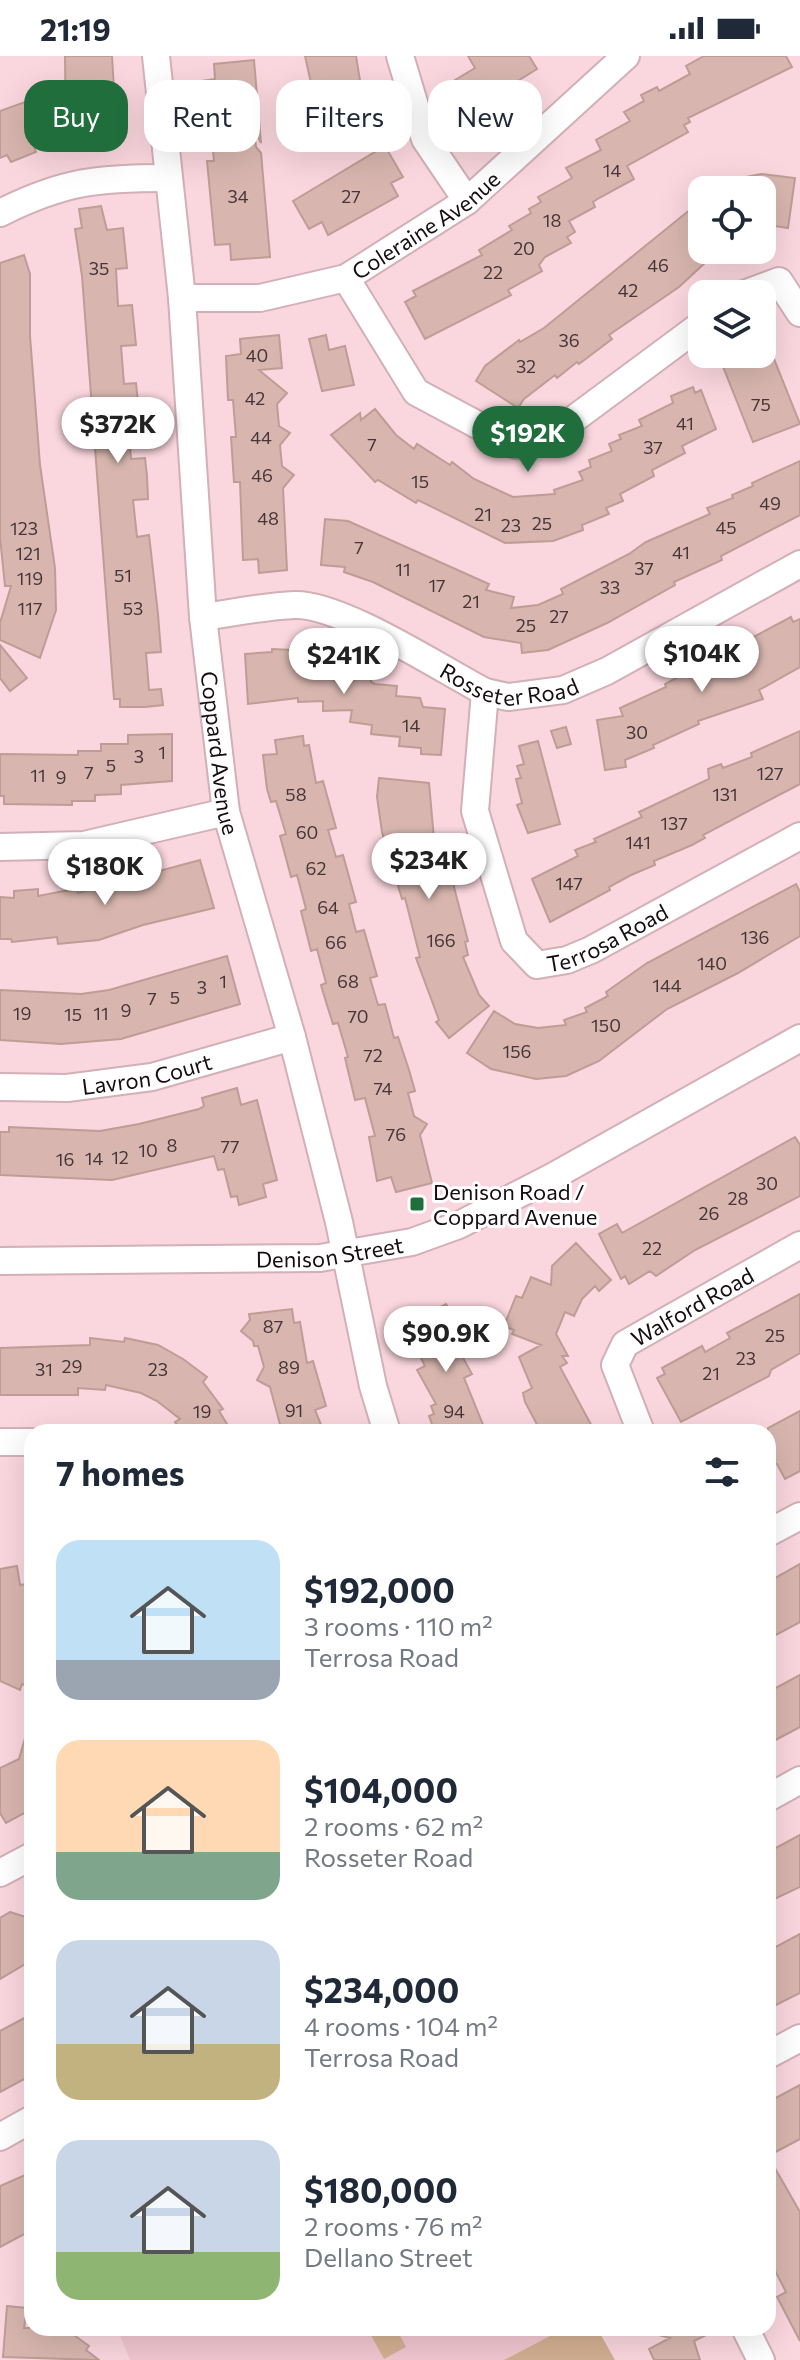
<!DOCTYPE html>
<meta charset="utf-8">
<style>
body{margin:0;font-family:Commissioner,sans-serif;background:#f2f2f3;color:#1f2937;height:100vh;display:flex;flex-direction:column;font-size:30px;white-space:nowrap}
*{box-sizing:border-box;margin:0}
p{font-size:26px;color:#747a83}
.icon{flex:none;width:44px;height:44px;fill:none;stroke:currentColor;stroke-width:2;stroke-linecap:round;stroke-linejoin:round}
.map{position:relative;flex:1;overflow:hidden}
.drawer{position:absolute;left:24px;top:1368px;width:752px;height:912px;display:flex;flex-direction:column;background:#fff;border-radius:24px;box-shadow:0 8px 32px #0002}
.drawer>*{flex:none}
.top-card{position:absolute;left:24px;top:24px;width:752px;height:72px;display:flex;gap:16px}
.buttons{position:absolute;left:688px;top:120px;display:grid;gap:16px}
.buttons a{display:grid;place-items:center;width:88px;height:88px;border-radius:16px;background:#fff;box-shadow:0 8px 32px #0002;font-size:40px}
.price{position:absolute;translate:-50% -68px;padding:0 18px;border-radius:28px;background:#fff;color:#222;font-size:26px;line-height:52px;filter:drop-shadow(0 2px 4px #0008)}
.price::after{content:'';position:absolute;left:50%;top:48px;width:24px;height:18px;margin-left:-12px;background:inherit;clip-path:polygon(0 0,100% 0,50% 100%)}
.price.current{background:#216e3d;color:#fff}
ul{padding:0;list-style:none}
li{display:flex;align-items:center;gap:24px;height:200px;padding:0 32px}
li span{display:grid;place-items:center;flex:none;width:224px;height:160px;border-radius:24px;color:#555}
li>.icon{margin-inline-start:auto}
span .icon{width:96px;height:96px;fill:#fffc;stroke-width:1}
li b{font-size:34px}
h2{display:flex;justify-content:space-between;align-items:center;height:96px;padding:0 32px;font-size:34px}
.chip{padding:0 28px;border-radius:24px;background:#fff;box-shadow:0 8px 32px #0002;font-size:28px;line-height:72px}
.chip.current{background:#216e3d;color:#fff}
.status{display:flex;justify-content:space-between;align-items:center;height:56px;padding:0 40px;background:#fff;direction:ltr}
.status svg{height:22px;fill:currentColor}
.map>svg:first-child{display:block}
</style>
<div class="status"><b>21:19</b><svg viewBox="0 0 49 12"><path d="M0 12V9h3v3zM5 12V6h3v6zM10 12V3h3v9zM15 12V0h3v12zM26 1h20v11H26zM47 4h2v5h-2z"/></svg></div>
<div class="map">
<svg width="800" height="2304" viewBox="0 0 800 2304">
<rect width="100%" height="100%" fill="#fad6de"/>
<path fill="#f1c6d0" d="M117,2272H565L504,2304H130Z"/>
<path fill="#d2af91" d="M367,2272H396L406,2291L384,2303Z
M565,2272H597L615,2304H504Z"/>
<path fill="#d8b6af" stroke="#bd9d95" stroke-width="2" d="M65,0H112L117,84L66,88Z
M305,0H356L363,43L357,44L368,67L323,88L314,69L317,68L310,37L313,36Z
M468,0H529L537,13L505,33L508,40L488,52L491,57L478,66L455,24L475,12Z
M704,0H786L792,11L688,62L690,66L684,69L688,76L627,110L634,123L599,142L593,146L595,151L569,165L575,176L567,181L571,187L545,201L539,209L542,215L508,234L511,239L425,283L405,246L416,240L413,235L482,199L479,194L512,174L509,170L531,157L529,153L541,146L538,141L572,122L566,112L601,94L596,84L630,65L624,56L644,45L641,39L657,31L659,35L690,18L686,10Z
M254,4L261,87L254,73L256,91L261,97L270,201L231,204L230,188L215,189L207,105H214L210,68H205L201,25L215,23L214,8Z
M25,46L38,86L33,87L36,96L11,106L7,99L0,102V55Z
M385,90L403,121L391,127L398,140L328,179L322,166L309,173L293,145Z
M761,118L795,122L788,172L762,168V134H716L715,127Z
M702,144V198L707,205L679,231L609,279L612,283L579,308L577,306L557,322L555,319L524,343L518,352L476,325L485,310L519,284L520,286L544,272Z
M101,150L107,174L123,172L127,212L116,213L118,250L132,249L136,289L121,290L124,328L136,327L140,365L128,366L131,403L145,402L147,420L148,443L133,444L137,481L149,479L158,558L161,596L146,597L149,634L161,633L163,649L145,651H120V643H114L82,220L75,173L82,172L79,153Z
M24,199L30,218V280L40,409L55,512L56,554L40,602L0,584V567L11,530H5L0,481V207Z
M279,279L282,312L259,314L287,337L277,348L279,370L290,377L280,389L282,410L294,419L283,432L287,514L259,517L258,503L243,504L240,426H234L231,381H236L233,344H228L226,300L241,298L240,283Z
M326,279L329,294L345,290L354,329L322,335L309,283Z
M718,298H772L800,368L753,386Z
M693,331L695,337L701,334L716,373L682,390L685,397L652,414L654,420L620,438L623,445L606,452L609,458L582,469L583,474L553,485L505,487L418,444L416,447L378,424L375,426L331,379L360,357L361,364L375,353L396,379L414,393L417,388L450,409L452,406L474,423L513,441L555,438L554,434L583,424L579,416L591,411L589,404L612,395L609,388L621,383L619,379L642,370L639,364L673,347L671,340Z
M800,405V459L721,500L722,504L674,526L675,529L607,567L548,594L522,597L521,587L484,581L373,526L344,516L345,511L321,509L325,463L348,465L489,528L486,534L514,541L511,552L538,549L563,538L561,533L629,498L646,486L710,458L707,452L733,442L732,439L753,430L752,427Z
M791,561L793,566L800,563V611L759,634L763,643L698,665L699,668L653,689L654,692L625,704L626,711L605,714L597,664L623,660L620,652L666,631L665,628Z
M0,589L27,622L10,635L0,622Z
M272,593L313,595L317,605H342L343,615L372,618L371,626L375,628L397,630L396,640L420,642L423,651L445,653L441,699L421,698V692L399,690L400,681L371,678L372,669L350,666L352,654L323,655V645L298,646V642L248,648L245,598L272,596Z
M566,671L571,688L557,692L551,675Z
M800,675V728L703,779L705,782L692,789L654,805L655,809L631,819L609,831L610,834L550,866L532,823L578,800L575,794L596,786L594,783L642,761L639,756L709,723L708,713L721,708L723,712L752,701L751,697Z
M172,678V725L121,729V738L95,739V745H72V749L4,748V740H0V698L78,699V695H101V688H128V679Z
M303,680L304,690L309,689L316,727L323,725L336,772L328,774L336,801L343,799L356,846L349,848L356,876L364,874L377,920L370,922L378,949L385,948L394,982L398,981L409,1014L415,1035L408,1037L414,1060L427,1068L420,1079L432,1127L396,1136L391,1121L377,1125L369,1081L375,1080L365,1042L355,1044L345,1002L348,1001L338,967L333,968L326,946L321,929L326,927L317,893L311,895L301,855L306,853L297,819L291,821L280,780L286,778L276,745L271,746L267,733L263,699L277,698L275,684Z
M538,685L560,768L528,777L517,749L522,747L516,723L521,722L517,710L524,708L519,690Z
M379,722L429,727L434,783L438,782L446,800L468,885L465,886L468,899L463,901L479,939L489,950L449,982L436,966L439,964L416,902L420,901L405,842L402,843L382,776L377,741Z
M200,804L214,852L143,869L99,884L58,888L57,881L12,886L11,883H0V841L14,842V835L38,833V840L64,835L77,834L78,837Z
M796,828L800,836V880L738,917L667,953L599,1005L566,1020L536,1023L491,1013L467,997L494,955L515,968L538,972L566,969L564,964L587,956L585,952L608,940L606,936L647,907Z
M227,900L240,948L121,983L61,988L0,984V934L81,938L109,934Z
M237,1032L241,1049L257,1044L277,1124L263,1128L266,1141L239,1149L237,1140L231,1141L224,1113L218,1114L214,1100L112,1124L0,1119V1076H9V1071L100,1075L139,1068L199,1053L204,1050L202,1042Z
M795,1081L800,1089V1140L695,1194L656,1220L650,1215L629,1228L625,1220L621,1223L599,1178L617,1168L622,1177Z
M576,1187L611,1224L599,1235L595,1230L582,1243L574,1260L565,1256L556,1278L568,1300H562L567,1307L560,1311L595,1376H541L525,1346L523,1337L532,1332L519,1301L541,1289L512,1278L514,1274L504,1270L516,1240L522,1242L531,1221L551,1229L552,1210Z
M800,1238V1297L771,1314L769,1320L681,1366L657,1322L665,1318L662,1312L702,1290L705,1296L730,1282L727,1277Z
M446,1248L461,1275L451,1280L472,1318L464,1322L486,1376H435L429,1360L434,1358L431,1350L436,1348L417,1314L425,1310L412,1284L423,1279L415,1264Z
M292,1253L294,1267L300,1266L307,1307L313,1305L326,1350L315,1354L324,1376H282L270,1331L257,1324L264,1311L258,1290H254L253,1285L241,1275L250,1264L249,1258Z
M90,1282L124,1286L125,1282L158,1289L183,1303L207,1321L203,1326L223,1353L219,1355L232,1376H182L175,1366L180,1363L157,1345L141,1337L106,1329L105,1334L78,1332V1339H0V1292L90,1289Z
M800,1355V1415L785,1423L777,1408L768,1406V1372Z
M800,1508V1566L776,1579L768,1565V1526Z
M17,1510L20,1529L32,1527V1623L29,1631L22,1628L20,1634L0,1625V1513Z
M800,1619V1671L768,1688V1636Z
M28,1672L32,1673V1753L6,1767L0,1757V1712L19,1703Z
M800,1779V1831L768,1846V1796Z
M10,1856L32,1863V1904L0,1923V1862Z
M800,1878V1937L774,1950L768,1939V1895Z
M32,1958V2019L0,2036V1975Z
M800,2029V2083L768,2100L800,2156V2285L777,2241L786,2236L768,2201V2046Z
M32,2116V2174L0,2191V2130Z
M7,2250L27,2252L24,2272H64L89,2290L86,2294L99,2304L3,2301Z
M655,2272H720L694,2285L700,2304H654L649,2293L670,2282L655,2278Z"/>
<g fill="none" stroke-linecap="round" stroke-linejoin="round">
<defs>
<g id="minor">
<path id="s1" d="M156,0L182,242L203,561L226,756L292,981L339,1166L373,1330L387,1376"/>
<path d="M400,0L425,83L467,145"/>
<path d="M0,157C64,125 97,122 167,122"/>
<path d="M346,222L416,336L515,389H528L547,383L702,268"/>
<path d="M744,238L779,225L800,257"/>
<path id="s2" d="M182,242H260L346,222L467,145L626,0"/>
<path id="s3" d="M203,561C233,557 265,550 295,549C342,548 441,613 485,636L508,641L563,634L607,615L800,508"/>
<path id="s4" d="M485,636L475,755L514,885L537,909L567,904L591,894L800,780"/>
<path d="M0,791L84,789L226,756"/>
<path id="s5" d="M0,1031L67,1032L152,1021L292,981"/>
<path id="s6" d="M0,1205L320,1202L412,1186L459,1169L552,1121L800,982"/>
<path id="s7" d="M641,1376L615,1309L625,1288L800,1189"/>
<path d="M0,1386H32"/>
<path d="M768,1477L800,1460"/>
<path d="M768,1742L800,1724"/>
<path d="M0,1817L32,1800"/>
<path d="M768,1999L800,1982"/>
<path d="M0,2081L32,2063"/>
<path d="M745,2272L761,2304"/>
</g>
</defs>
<use href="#minor" stroke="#d2b0b7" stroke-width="30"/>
<use href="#minor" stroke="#fff" stroke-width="26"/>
</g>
<rect fill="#216e3d" stroke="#fff" stroke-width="3" x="409" y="1140" width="16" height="16" rx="4"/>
<g text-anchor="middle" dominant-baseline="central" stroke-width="6" stroke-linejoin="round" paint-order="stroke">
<g font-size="18" fill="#473637">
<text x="612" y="114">14</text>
<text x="238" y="140">34</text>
<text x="351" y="140">27</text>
<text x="552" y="164">18</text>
<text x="524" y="192">20</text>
<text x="658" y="209">46</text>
<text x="99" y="212">35</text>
<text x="493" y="216">22</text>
<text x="628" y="234">42</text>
<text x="569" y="284">36</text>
<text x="257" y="299">40</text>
<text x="526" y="310">32</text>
<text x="255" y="342">42</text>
<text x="761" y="348">75</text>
<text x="685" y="367">41</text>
<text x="261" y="381">44</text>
<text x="372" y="388">7</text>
<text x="653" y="391">37</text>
<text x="262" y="419">46</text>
<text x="420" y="425">15</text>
<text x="770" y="447">49</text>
<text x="483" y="458">21</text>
<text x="268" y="462">48</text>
<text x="542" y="467">25</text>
<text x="511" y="469">23</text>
<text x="726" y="471">45</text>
<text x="24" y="472">123</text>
<text x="359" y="491">7</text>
<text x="681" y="496">41</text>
<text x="28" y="497">121</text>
<text x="644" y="512">37</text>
<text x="403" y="513">11</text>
<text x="123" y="519">51</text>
<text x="30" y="522">119</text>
<text x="437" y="529">17</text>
<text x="610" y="531">33</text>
<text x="471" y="545">21</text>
<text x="30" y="552">117</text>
<text x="133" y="552">53</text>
<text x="559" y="560">27</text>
<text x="526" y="569">25</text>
<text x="411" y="669">14</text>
<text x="637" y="676">30</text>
<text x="162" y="696">1</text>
<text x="139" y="700">3</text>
<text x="111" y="709">5</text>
<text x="89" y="716">7</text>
<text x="770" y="717">127</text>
<text x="38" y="719">11</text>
<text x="61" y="721">9</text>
<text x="296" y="738">58</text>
<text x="725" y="738">131</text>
<text x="674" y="767">137</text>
<text x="307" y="776">60</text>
<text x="638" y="786">141</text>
<text x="316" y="812">62</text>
<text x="569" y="827">147</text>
<text x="328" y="851">64</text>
<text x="755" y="881">136</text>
<text x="441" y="884">166</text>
<text x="336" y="886">66</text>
<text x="712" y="907">140</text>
<text x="223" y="925">1</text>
<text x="348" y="925">68</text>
<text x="667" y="929">144</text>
<text x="202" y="931">3</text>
<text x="175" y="941">5</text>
<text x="152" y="942">7</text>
<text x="126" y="954">9</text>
<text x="22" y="957">19</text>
<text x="101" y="957">11</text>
<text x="73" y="958">15</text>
<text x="358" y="960">70</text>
<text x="606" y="969">150</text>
<text x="517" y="995">156</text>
<text x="373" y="999">72</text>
<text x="383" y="1032">74</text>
<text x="396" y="1078">76</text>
<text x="172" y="1089">8</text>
<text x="230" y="1090">77</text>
<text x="148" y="1094">10</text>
<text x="120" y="1101">12</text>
<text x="94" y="1102">14</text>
<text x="65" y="1103">16</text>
<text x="767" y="1127">30</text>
<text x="738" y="1142">28</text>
<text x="709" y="1157">26</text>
<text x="652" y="1192">22</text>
<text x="273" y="1270">87</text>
<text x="775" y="1279">25</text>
<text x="746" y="1302">23</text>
<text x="72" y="1310">29</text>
<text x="289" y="1311">89</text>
<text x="44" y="1313">31</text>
<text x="158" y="1313">23</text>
<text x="711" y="1317">21</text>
<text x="294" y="1354">91</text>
<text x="202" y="1355">19</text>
<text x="454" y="1355">94</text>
</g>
<g font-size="22" fill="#170c0f" stroke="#fff">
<text stroke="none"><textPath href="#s2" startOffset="262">Coleraine Avenue</textPath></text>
<text stroke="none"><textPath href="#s3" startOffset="326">Rosseter Road</textPath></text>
<text stroke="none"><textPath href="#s1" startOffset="700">Coppard Avenue</textPath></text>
<text stroke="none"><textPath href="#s4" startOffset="364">Terrosa Road</textPath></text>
<text stroke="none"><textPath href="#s5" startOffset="148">Lavron Court</textPath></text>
<text stroke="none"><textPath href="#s6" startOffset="330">Denison Street</textPath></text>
<text stroke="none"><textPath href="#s7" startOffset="172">Walford Road</textPath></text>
</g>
<g font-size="22" fill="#170c0f" stroke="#fff" text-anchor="start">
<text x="433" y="1135">Denison Road /<tspan x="433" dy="25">Coppard Avenue</tspan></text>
</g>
</g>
</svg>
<div class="buttons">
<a><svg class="icon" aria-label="locate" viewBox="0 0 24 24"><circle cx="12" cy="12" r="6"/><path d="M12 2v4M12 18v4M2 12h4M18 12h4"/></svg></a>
<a><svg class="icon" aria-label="layers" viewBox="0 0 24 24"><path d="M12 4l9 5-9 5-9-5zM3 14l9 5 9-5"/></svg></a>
</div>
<b class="price" style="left:118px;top:409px">$372K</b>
<b class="price current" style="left:528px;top:418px">$192K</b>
<b class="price" style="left:702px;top:638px">$104K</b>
<b class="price" style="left:344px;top:640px">$241K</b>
<b class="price" style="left:429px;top:845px">$234K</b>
<b class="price" style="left:105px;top:851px">$180K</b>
<b class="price" style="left:446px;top:1318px">$90.9K</b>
<div class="top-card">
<a class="chip current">Buy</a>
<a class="chip">Rent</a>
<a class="chip">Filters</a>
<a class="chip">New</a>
</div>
<section class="drawer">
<h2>7 homes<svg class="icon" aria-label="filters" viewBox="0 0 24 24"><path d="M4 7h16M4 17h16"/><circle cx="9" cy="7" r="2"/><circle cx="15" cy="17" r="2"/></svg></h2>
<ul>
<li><span style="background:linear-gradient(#bfe0f5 75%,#9aa5b1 0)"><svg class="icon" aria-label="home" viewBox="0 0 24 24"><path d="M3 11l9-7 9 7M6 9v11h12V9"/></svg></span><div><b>$192,000</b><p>3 rooms · 110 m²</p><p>Terrosa Road</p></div></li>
<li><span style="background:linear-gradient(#ffd9b3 70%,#7fa58c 0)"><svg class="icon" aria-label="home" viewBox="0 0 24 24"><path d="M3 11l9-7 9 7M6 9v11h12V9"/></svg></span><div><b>$104,000</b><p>2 rooms · 62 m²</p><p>Rosseter Road</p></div></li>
<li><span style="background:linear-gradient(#c9d6e8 65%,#c2b280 0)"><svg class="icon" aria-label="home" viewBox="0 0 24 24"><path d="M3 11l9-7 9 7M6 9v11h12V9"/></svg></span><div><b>$234,000</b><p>4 rooms · 104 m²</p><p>Terrosa Road</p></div></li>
<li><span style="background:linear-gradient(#c9d6e8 70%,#8fb573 0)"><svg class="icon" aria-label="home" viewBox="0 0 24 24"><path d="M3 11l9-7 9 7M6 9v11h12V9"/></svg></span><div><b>$180,000</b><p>2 rooms · 76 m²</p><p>Dellano Street</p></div></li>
</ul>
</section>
</div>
